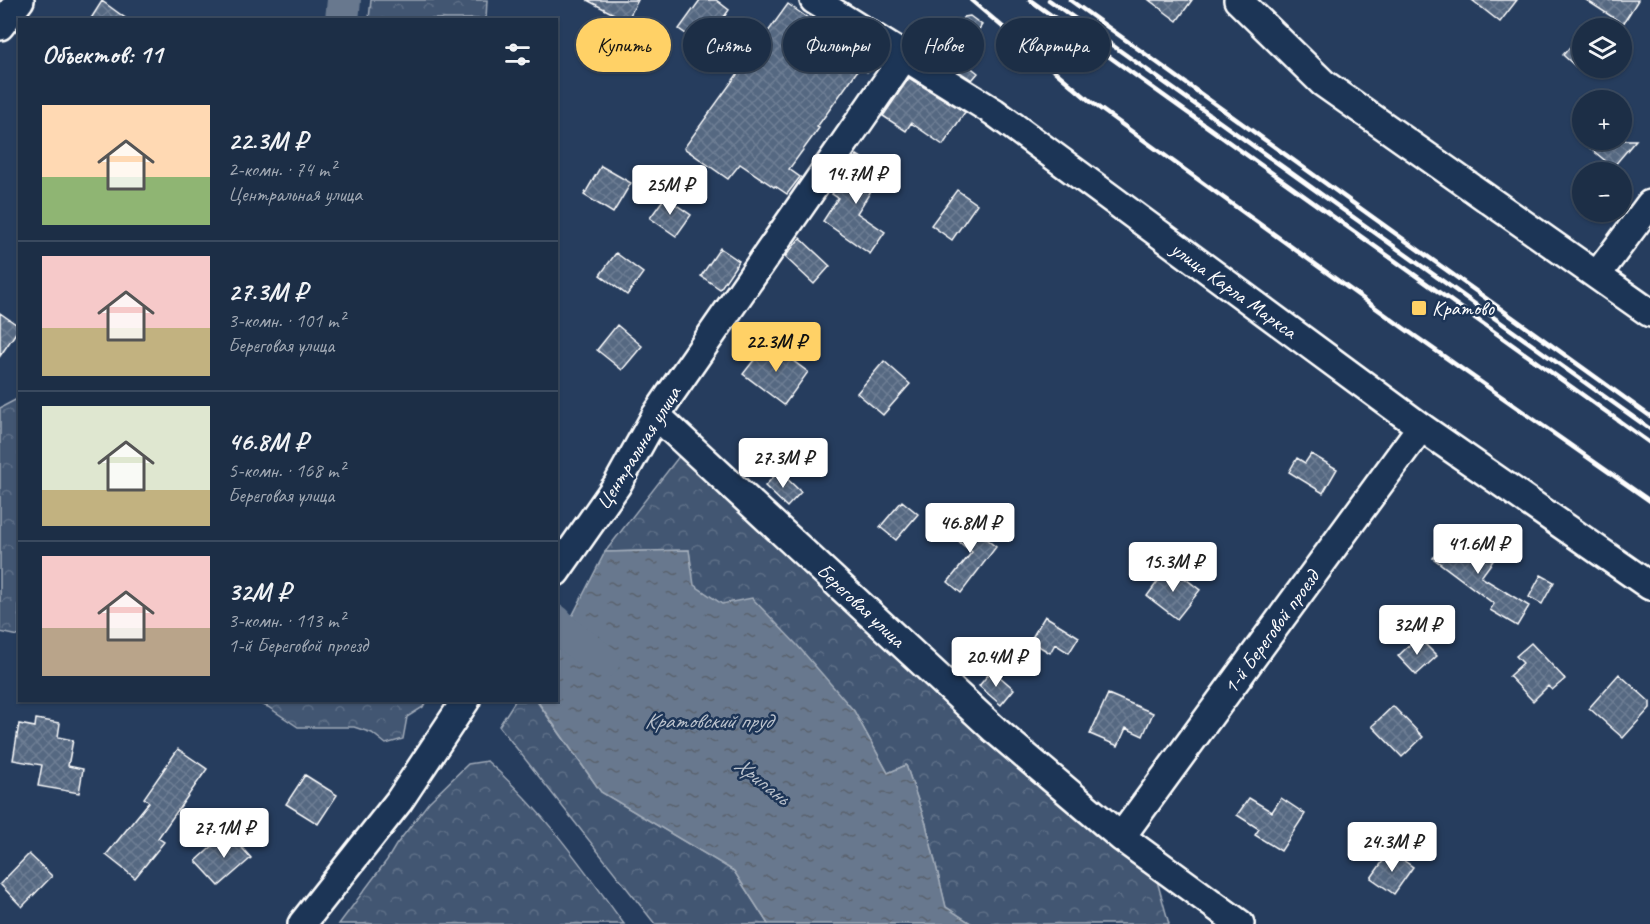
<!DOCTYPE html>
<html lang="ru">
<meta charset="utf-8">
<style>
body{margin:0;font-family:Caveat,sans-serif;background:#293a51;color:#f1f3f6;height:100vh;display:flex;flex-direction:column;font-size:22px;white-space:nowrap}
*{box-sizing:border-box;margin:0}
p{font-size:20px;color:#a0a8b3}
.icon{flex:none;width:33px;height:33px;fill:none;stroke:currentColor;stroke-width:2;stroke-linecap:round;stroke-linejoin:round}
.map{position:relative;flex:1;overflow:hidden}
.panel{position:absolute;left:18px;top:18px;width:540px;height:684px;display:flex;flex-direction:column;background:#1c2e46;border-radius:0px;box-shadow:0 2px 4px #0004,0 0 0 2px #3a4a5f}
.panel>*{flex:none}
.guide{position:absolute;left:576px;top:18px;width:570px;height:54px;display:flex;gap:12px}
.fabs{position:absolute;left:1572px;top:18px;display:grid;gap:12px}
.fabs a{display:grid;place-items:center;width:60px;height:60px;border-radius:50%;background:#1c2e46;box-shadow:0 2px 4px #0004,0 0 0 2px #3a4a5f;font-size:30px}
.price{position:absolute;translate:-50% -51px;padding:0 14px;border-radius:6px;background:#fff;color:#222;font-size:20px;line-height:39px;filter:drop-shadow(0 2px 3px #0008)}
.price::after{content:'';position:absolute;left:50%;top:36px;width:18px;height:14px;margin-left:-9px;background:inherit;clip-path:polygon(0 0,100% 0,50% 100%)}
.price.selected{background:#ffd166;color:#111}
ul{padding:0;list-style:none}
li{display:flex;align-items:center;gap:18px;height:150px;padding:0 24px}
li+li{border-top:2px solid #3a4a5f}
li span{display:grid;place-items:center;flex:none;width:168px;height:120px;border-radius:0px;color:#555}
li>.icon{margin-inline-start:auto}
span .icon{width:72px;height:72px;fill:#fffc;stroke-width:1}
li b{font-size:26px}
h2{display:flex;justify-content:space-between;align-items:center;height:72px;padding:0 24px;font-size:26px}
.pill{padding:0 21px;border-radius:27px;background:#1c2e46;box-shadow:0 2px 4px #0004,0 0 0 2px #3a4a5f;font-size:21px;line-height:54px}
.pill.selected{background:#ffd166;color:#111}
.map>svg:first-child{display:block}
</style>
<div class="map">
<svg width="1650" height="924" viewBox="0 0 1650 924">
<defs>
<pattern id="forest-crowns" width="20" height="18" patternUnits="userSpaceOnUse" patternTransform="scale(1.5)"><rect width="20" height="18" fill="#425672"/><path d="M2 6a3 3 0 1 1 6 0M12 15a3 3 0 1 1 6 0" fill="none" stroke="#5e6f87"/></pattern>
<pattern id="water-ripples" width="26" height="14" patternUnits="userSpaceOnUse" patternTransform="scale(1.5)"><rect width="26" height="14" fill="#67788e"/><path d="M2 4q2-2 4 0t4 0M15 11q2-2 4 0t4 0" fill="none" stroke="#5a626d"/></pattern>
<pattern id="building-cross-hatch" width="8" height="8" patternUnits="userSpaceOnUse" patternTransform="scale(1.5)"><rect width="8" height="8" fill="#556781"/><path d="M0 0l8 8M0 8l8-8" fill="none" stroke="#6e7e94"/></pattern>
</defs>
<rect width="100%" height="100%" fill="#263d5e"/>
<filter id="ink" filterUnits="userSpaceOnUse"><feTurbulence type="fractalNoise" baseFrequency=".0167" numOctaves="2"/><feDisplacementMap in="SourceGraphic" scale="12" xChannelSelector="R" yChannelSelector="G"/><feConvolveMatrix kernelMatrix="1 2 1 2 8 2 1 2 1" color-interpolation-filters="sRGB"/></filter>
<g filter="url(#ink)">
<path fill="url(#forest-crowns)" stroke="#a0aab8" stroke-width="1.5" d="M371,0H487L486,19H369Z
M19,398V636L0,632V408Z
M694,437L1026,743L1146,841L1169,924H972L946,908L926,824L906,765L888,773L854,711L722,604L693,585L689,550L605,552Z
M253,701L426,700V701L423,707L407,717L403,739L386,744L372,733L354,727H298L268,707Z
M515,701H538V703L601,792L734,871L768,924H655L499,726Z
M487,761C541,808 582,866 624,924H339L387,860L396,845L429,802L468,764Z"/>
<path fill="url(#water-ripples)" stroke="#a4aebb" stroke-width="1.5" d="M689,550L694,585L722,604L752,598L797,645L854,711L888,773L906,765L926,824L946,907L972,924H768L734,871L601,792L538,702V701L556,700L557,641L564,632L605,552Z"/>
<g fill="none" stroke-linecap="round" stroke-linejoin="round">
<path stroke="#67788e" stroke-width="34" d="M342,20L344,0
M556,622L564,632L603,661"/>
</g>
<path fill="url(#building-cross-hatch)" stroke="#fff" stroke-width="1.5" d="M587,0H638L627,21Z
M700,0H716L729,10L703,46L679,29Z
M1149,0H1192L1177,21Z
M1472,0H1517L1500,22Z
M1586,0H1638L1623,24Z
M102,1L128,20H90Z
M788,4L826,31L828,27L876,60L867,72L860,67L817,127L819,128L789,169L800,177L787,194L775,186L774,187L740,164L728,179L684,148Z
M970,16L982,25L959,58L978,73L972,80L941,60L949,50L957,56V27L959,22L964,17Z
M1582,33V72L1563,55Z
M909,78L965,112L943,145L911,123L906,131L883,116Z
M1580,140H1636L1613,167Z
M857,155L883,172L857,213L885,232L870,254L823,221L838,198L832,194Z
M601,166L631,183L613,213L584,195Z
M957,190L977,204L952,240L931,225Z
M665,197L691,215L676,236L650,218Z
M800,238L830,266L814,284L785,257Z
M720,248L739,261L720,289L701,276Z
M616,253L643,273L627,295L600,275Z
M0,313L20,327L0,356Z
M617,325L642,346L622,370L597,350Z
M768,342L808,372L784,405L743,374Z
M884,361L910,384L883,415L857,393Z
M1311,454L1337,469L1323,493L1289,472L1297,458L1305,463Z
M779,471L801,492L787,507L765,486Z
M902,501L918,514L896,540L880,527Z
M960,519L996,547L961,593L948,582L972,552L949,534Z
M1455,529L1495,558L1481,577L1529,606L1517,626L1490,610L1494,604L1433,558Z
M1169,566L1200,590L1177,619L1147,596Z
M1541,575L1554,582L1542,604L1529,597Z
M1045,616L1079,637L1069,653L1055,644L1050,653L1030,641Z
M1418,637L1437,656L1416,675L1398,656Z
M1531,643L1565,679L1552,690L1548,686L1533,701L1509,676L1523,663L1516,656Z
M992,670L1014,689L1001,705L979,686Z
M1619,674L1650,702V708L1623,738L1589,708Z
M1108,694L1153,713L1143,736L1126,728L1118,746L1090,734Z
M1393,706L1423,737L1402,757L1372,726Z
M36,719L60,723L58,737L73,740L68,766L83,769L79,793L38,786L42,765L13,760L19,724L35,727Z
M178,749L207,769L158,838L164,842L135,878L106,855L149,802L144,798Z
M305,775L337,795L318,824L286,804Z
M1249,798L1272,812L1281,798L1305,814L1281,851L1255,835L1259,829L1237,815Z
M228,832L251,858L219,886L196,861Z
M1390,851L1413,867L1394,894L1371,878Z
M29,854L52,876L22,907L0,884Z"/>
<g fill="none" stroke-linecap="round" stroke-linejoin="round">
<defs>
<path id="minor" d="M814,0L994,112L1421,427L1650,586
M1238,0L1323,83L1650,313
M0,26L20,0
M1597,275L1650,204
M656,415L995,730L1121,837L1240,924
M556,572L617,485L656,415L671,393L904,57
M1121,837L1421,427
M302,924L399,801L466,700"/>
</defs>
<use href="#minor" stroke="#fff" stroke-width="32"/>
<use href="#minor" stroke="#1d3557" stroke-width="27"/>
<path stroke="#fff" stroke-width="4.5" d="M971,0L1091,102L1405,329L1650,501
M1030,0L1650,443
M1049,0L1650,429
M1070,0L1650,416"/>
</g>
</g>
<rect fill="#ffd166" stroke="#1d3557" stroke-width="2" x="1411" y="300" width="16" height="16" rx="3"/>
<g text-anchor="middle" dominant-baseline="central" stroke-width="5" stroke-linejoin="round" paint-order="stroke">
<g font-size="21" fill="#fff" stroke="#1d3557">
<text transform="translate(1234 290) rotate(36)">улица Карла Маркса</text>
<text transform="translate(638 448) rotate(-58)">Центральная улица</text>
<text transform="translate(861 605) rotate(43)">Береговая улица</text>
<text transform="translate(1271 632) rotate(-54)">1-й Береговой проезд</text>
</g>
<g font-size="21" fill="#fff" stroke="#1d3557" text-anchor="start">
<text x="1432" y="308">Кратово</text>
</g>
<g font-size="22" font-style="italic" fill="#bbc2cc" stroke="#1d3557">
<text x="708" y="721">Кратовский пруд</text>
<text transform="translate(762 781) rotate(38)">Хрипань</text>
</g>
</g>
</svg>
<div class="fabs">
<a><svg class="icon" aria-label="layers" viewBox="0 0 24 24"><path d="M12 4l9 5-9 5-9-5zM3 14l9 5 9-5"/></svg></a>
<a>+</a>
<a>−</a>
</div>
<b class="price" style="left:856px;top:205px">14.7M ₽</b>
<b class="price" style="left:670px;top:216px">25M ₽</b>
<b class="price selected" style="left:776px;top:373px">22.3M ₽</b>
<b class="price" style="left:783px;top:489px">27.3M ₽</b>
<b class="price" style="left:970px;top:554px">46.8M ₽</b>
<b class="price" style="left:1478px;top:575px">41.6M ₽</b>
<b class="price" style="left:1173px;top:593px">15.3M ₽</b>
<b class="price" style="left:1417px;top:656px">32M ₽</b>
<b class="price" style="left:996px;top:688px">20.4M ₽</b>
<b class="price" style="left:224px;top:859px">27.1M ₽</b>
<b class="price" style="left:1392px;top:873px">24.3M ₽</b>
<div class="guide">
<a class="pill selected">Купить</a>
<a class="pill">Снять</a>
<a class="pill">Фильтры</a>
<a class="pill">Новое</a>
<a class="pill">Квартира</a>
</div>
<section class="panel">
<h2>Объектов: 11<svg class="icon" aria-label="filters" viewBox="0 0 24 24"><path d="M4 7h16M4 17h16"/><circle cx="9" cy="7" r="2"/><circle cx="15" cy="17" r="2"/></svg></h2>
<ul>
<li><span style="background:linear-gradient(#ffd9b3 60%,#8fb573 0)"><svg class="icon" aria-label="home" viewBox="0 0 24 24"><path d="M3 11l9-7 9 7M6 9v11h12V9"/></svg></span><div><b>22.3M ₽</b><p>2-комн. · 74 m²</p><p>Центральная улица</p></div></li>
<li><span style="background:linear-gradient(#f6c9c9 60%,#c2b280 0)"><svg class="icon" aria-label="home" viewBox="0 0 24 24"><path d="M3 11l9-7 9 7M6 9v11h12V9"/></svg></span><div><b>27.3M ₽</b><p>3-комн. · 101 m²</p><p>Береговая улица</p></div></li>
<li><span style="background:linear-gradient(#dfe7d0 70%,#c2b280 0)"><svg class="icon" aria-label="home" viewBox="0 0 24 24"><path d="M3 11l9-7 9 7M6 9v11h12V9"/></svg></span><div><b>46.8M ₽</b><p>5-комн. · 168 m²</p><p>Береговая улица</p></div></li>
<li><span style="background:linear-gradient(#f6c9c9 60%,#b9a48a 0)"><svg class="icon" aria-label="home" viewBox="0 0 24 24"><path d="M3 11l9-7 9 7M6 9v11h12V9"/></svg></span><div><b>32M ₽</b><p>3-комн. · 113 m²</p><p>1-й Береговой проезд</p></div></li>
</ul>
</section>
</div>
